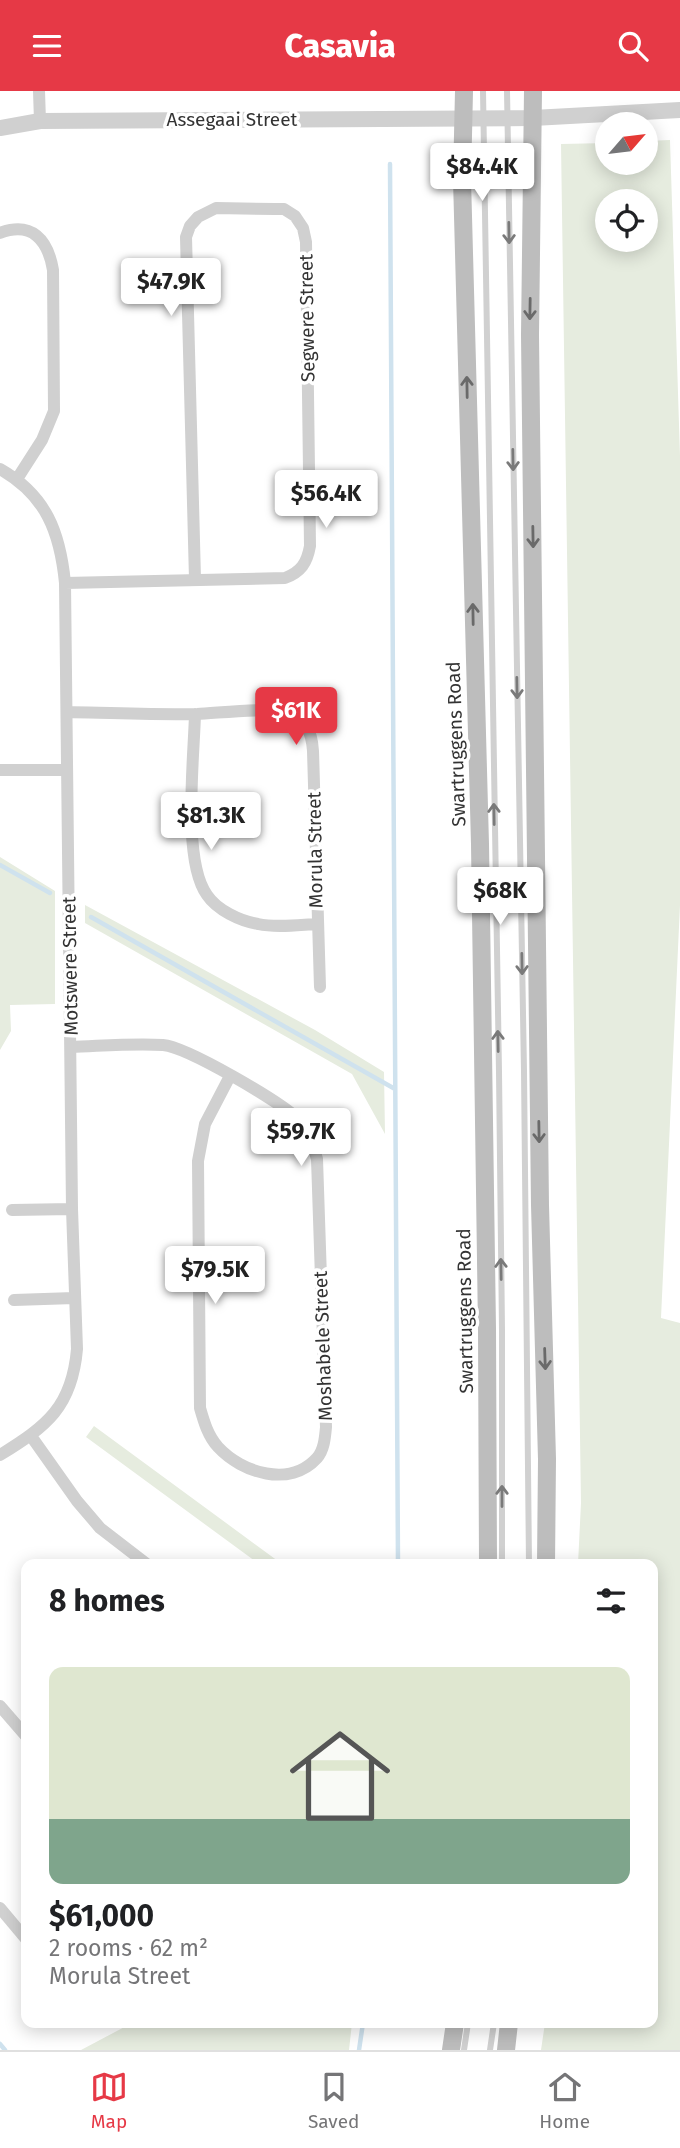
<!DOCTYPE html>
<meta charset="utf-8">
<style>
body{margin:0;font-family:"Fira Sans",sans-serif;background:#f6f6f6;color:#202124;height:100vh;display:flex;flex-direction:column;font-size:26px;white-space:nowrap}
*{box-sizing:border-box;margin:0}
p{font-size:23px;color:#757577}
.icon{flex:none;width:38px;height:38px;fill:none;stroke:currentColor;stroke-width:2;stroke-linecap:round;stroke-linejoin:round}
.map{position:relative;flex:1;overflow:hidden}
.side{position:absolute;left:21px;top:1468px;width:637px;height:469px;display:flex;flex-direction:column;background:#fff;border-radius:14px;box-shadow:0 4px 18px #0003}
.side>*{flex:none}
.needle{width:46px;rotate:62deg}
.fabs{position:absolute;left:595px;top:21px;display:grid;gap:14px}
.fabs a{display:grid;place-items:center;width:63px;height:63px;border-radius:50%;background:#fff;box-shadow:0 4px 18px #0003;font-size:35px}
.price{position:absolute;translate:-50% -60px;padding:0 16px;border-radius:7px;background:#fff;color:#222;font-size:23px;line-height:46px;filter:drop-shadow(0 2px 4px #0008)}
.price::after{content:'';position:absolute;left:50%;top:42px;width:21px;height:16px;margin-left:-10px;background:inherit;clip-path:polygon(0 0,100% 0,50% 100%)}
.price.on{background:#e63946;color:#fff}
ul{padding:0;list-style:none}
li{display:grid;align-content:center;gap:14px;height:371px;padding:0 28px}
li span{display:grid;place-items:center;height:217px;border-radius:14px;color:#555}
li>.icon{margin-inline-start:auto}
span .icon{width:126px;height:126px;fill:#fffc;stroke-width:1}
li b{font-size:30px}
h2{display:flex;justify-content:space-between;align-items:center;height:84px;padding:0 28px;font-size:30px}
header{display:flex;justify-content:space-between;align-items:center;height:91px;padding:0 28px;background:#e63946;color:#fff;font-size:32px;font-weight:800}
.menu{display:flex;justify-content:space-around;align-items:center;height:98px;border-top:2px solid #e0e0e0;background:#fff;font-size:19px;color:#757577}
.menu a{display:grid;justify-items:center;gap:4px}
.menu .on{color:#e63946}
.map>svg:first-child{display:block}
</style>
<header><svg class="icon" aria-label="menu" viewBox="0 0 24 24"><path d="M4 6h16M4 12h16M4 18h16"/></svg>Casavia<svg class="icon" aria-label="search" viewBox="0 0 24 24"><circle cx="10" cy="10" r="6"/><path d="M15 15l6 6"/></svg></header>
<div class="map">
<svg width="680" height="1959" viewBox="0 0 680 1959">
<rect width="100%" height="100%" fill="#fff"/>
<path fill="#e6ecdf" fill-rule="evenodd" d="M670,49L680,365V814L661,1227L680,1232V1959H541L545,1932H653V1474L578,1473L581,1412L561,53L607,52V72H646V50ZM607,110H646V149H607Z
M0,766L55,800V913L10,914L11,940L0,959Z
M85,814L315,939L384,981L385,1043L352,983L85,832Z
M94,1335L282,1473H259L86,1346Z
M132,1932H352L349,1959H81Z"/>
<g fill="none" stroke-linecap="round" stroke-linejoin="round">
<path stroke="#cfe2ee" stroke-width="4.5" d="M390,73L398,1474
M0,774L50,802
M91,826L395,998
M0,1953L5,1959
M359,1959L363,1932"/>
<path stroke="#d0d0d0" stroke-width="6" d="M483,0L499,981L502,1239V1474
M507,0L524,980L529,1474
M464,1959L468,1932
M490,1959L494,1932"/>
<path stroke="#d0d0d0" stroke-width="12" d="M39,0L40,30
M0,142C32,130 48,149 53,179L54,320L42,349L17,388
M0,378C46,404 60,441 65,492L72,1118L77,1258C72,1316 47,1335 0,1364
M65,492L285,487C301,481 307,472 310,455L306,151L303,137L295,125L284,118H275L216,117L198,126L190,135L186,146L195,488
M67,621C110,622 154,624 197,623C219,622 271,616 289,621C306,627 312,643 313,660L320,896
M195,623C194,666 182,770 207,804C217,819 240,830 258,833C276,837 298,834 317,833
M0,679H66
M71,956C101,955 133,952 163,954C187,956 281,1011 299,1029C309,1040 313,1054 317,1068L326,1336C325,1347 324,1359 317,1367C290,1397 242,1382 218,1356C208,1345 204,1331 200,1317L198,1070L205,1033L230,985
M12,1119L72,1118
M14,1209L74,1207
M31,1345L77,1410L100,1437L148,1474
M0,1615L26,1645
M0,1817L26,1848"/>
<path stroke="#d0d0d0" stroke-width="16" d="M0,37L40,30L533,27L680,19"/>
<path stroke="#bdbdbd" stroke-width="18" d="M464,0L462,88L480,753L487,1238L488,1474
M533,0L530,244L540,1114L547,1368L546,1474
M451,1959L455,1932
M506,1959L509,1932"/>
</g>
<defs><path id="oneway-shaft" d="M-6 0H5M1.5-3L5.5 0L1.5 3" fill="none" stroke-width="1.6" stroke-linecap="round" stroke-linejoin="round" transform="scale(1.75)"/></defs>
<g stroke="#7a7a7a">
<use href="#oneway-shaft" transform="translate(509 142) rotate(89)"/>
<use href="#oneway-shaft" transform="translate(513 369) rotate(89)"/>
<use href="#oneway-shaft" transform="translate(517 597) rotate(89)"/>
<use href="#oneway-shaft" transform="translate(494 723) rotate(-91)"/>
<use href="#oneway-shaft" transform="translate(522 873) rotate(89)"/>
<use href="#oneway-shaft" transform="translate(498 950) rotate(-91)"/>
<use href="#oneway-shaft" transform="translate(501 1178) rotate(-91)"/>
<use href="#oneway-shaft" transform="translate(502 1405) rotate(-90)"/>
</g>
<g stroke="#6a6a6a">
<use href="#oneway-shaft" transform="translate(530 218) rotate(91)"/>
<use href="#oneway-shaft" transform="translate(467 296) rotate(-91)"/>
<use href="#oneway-shaft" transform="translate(533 446) rotate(89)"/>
<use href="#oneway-shaft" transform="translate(473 523) rotate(-91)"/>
<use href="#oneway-shaft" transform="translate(539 1041) rotate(89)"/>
<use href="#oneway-shaft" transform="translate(545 1268) rotate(88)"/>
</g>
<g text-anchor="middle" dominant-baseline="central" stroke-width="7" stroke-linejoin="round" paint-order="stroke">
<g font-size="19" fill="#333" stroke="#fff">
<text x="232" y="28">Assegaai Street</text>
<text transform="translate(307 227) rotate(-91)">Segwere Street</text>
<text transform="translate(456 653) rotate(-92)">Swartruggens Road</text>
<text transform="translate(315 759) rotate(-91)">Morula Street</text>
<text transform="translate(70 875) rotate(-91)">Motswere Street</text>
<text transform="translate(465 1220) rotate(-91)">Swartruggens Road</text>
<text transform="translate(323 1255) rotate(-92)">Moshabele Street</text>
</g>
</g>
</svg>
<div class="fabs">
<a><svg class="needle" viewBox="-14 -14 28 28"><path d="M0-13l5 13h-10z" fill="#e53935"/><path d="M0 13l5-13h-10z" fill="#757577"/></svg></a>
<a><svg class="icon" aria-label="locate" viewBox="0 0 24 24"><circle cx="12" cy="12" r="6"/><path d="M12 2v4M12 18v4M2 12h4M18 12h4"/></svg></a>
</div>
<b class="price" style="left:482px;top:112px">$84.4K</b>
<b class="price" style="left:171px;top:227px">$47.9K</b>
<b class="price" style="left:326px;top:439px">$56.4K</b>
<b class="price on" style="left:296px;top:656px">$61K</b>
<b class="price" style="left:211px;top:761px">$81.3K</b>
<b class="price" style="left:500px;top:836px">$68K</b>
<b class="price" style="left:301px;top:1077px">$59.7K</b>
<b class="price" style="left:215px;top:1215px">$79.5K</b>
<section class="side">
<h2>8 homes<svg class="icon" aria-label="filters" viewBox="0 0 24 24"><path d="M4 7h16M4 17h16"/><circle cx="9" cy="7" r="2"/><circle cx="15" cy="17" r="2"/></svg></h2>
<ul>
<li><span style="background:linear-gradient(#dfe7d0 70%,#7fa58c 0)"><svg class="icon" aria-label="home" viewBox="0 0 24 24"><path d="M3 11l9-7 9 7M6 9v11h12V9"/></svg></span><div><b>$61,000</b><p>2 rooms · 62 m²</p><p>Morula Street</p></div></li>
</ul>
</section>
</div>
<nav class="menu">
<a class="on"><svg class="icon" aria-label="map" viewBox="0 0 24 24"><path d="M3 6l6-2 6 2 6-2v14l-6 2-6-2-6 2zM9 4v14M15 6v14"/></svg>Map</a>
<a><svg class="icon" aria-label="saved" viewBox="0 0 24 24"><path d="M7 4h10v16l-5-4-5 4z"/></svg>Saved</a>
<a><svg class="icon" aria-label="home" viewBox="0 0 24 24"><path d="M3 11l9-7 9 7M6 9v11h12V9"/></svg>Home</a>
</nav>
